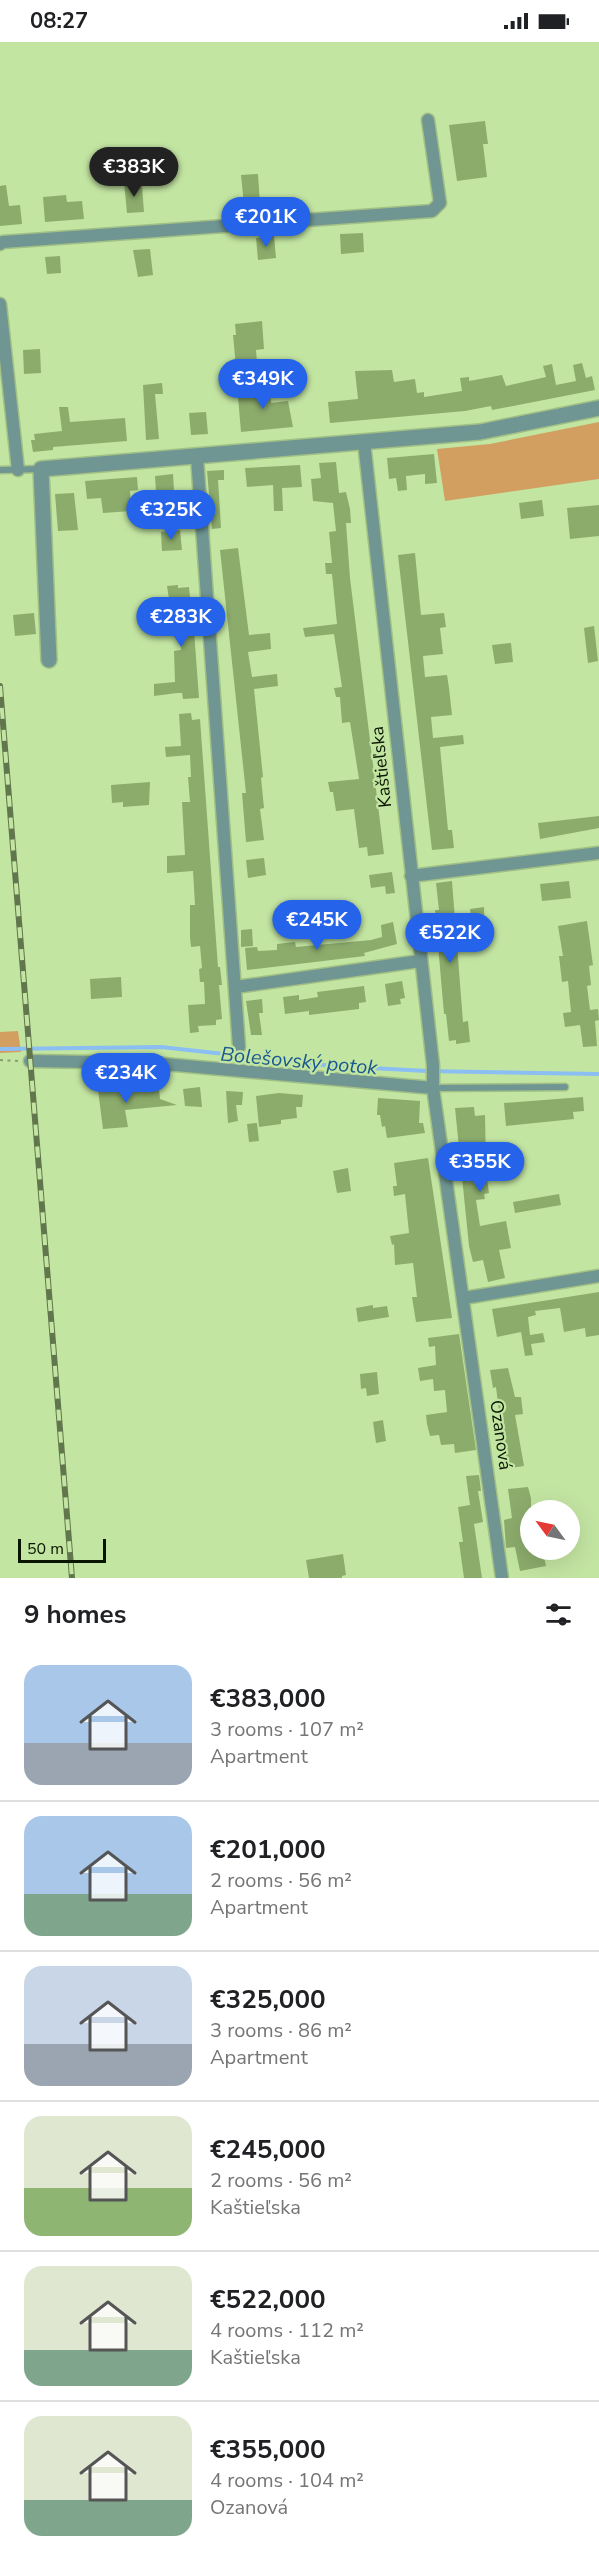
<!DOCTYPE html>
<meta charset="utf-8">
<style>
body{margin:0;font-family:"Nunito Sans",sans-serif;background:#f2f2f2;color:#202124;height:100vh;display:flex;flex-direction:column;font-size:22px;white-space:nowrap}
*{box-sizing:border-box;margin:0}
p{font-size:20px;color:#757577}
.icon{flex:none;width:33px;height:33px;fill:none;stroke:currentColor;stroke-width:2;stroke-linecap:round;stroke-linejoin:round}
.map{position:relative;height:1536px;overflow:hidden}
.drawer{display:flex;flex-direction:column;background:#fff;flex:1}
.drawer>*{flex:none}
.needle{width:39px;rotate:303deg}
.tools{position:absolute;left:520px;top:1458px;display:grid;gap:12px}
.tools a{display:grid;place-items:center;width:60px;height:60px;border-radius:50%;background:#fff;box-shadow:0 6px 24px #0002;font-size:30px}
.scale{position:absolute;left:18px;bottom:15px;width:88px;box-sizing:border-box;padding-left:6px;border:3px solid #0a1500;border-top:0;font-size:16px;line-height:21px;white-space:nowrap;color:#0a1500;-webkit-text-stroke:4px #c3e5a2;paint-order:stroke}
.price{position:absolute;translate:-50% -51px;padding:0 14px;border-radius:21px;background:#2563eb;color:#fff;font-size:20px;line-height:39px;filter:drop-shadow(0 2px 3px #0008)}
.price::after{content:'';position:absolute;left:50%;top:36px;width:18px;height:14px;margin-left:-9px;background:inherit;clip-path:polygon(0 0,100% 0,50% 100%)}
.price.on{background:#222;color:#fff}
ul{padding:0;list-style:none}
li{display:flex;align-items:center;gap:18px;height:150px;padding:0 24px}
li+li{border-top:2px solid #e0e0e0}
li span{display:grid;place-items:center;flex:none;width:168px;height:120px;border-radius:18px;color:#555}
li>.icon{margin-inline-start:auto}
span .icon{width:72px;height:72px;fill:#fffc;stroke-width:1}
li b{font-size:26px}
h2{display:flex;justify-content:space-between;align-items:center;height:72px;padding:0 24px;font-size:26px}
.status{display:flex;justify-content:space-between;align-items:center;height:42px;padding:0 30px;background:#fff;direction:ltr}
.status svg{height:16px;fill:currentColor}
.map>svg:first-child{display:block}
</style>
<div class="status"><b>08:27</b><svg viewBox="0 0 49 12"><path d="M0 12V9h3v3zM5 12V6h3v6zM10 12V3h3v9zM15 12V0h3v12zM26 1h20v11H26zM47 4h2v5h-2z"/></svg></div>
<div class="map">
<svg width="599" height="1536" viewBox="0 0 599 1536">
<rect width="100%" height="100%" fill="#c3e5a2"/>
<path fill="#d39f61" d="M599,380V437L445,459L437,407L490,402Z
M18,989L21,1010L0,1011V990Z"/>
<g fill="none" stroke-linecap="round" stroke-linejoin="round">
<path stroke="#8bbef3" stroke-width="4" d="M0,1007L161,1005L333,1024L427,1029L599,1032"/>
</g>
<path fill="#8cac6c" d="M485,79L488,102H483L487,135L457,139L449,83Z
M258,132L260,162L244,163L241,133Z
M136,139L137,145L142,144L144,170L127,171L124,140Z
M6,143L9,164L20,163L22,182L0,184V144Z
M66,153L67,160L82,159L84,177L45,180L43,155Z
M363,191L364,210L341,212L340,192Z
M274,194L276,216L258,218L256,196Z
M150,207L153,233L138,235L133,208Z
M60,214L61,231L47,232L45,215Z
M262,279L264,307L256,308L258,334L237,336L233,293H236L235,282Z
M40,307L41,331L24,332L23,308Z
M582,321L586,336L592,334L595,348L492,368L491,364L465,369L330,381L328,360L358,357L355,329L392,328L394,340L415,337L417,351L424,350V355L462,349L460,336L469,335V339L502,333L506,344L546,335L543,324L552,322L556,343L576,339L573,323Z
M269,338L271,361L288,359L293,385L241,390L238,355L254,354L253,339Z
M162,341L163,352H155L159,397L146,398L143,343Z
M59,365H68L70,380L125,376L127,399L53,405V408L33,410L31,398H35L34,392L62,389Z
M206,370L208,392L191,393L189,371Z
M434,412L437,441L425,442V432L406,434L407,448L398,449L396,436L389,437L387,416Z
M336,420L339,451L346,450L350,467L351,481H346L350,536L384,812L368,814L367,805L359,806L354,767L336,769L333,750H330L328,740L359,737L350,680L342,681L340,655H336L334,646L342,645L334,592L305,595L303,586L337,582L332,532H326L325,521H332L329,490L336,489L333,461L313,459L311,437L321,436L319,421Z
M300,423L302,445L282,446L283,469H274L273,443L247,445L245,426Z
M224,428V438H218L221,486L212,487L207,429Z
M173,432L175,466L157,467L155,434Z
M137,435L138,448L130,449L131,469L103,471L101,456L87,457L85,439Z
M74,451L78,488L58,489L55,452Z
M542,458L544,474L521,477L519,461Z
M599,463V494L570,497L567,466Z
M180,488L182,508L162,509L161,490Z
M238,506L249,593L270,591L271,607L248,610L252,635L277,632L278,644L254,647L263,735L261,736L264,766L260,767L264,798L246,800L242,751H246L220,508Z
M415,511L421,573L444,571L446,585L440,586L443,612L423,614L425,635L447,633L449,646L452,673L431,675L433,696L463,693L464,702L440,705L448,788H452L454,806L432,808L398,513Z
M178,543V546L189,545L190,555H186L187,575H193L199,656L183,657L182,651H177L154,654V642L175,640L174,609L181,608L179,587L160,589L159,578L172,577L167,544Z
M34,571L36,592L15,594L13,573Z
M594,584L598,619L588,621L584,586Z
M511,601L513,620L495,622L492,603Z
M191,671L192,678L200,677L218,925H220L222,943H219L222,977L216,978V983L198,984L199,990L190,991L188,963L205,962L204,940H200L199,927L202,926L200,904L191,905L190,895V863H195L193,829L167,831V814L185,813L182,760H190L188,735H191L190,713L166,715L165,705L181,704L179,672Z
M150,740L149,763L123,765V760L112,761L111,743Z
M599,774V786L540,797L538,781Z
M264,816L266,833L248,836L246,818Z
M392,830L395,851L386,852L385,844L371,846L369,833Z
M452,839L463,980L468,979L470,1000L456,1002V998L449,999L446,972H444L435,868H439L436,841Z
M569,839L571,856L542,859L540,842Z
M484,865L485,902L475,903L470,867Z
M587,879L593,923L589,924L591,943L587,944L590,968L598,967L599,978L595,979L597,1004L583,1005L580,983L565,985L563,971L571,970L568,939L562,940L559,914H563L558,884Z
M393,880L397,902L364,911L365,914L247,928L245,906L257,905L258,909L277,908V902L295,900L296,905L371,898L382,895L381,883Z
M252,887L253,904L241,905V888Z
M121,935L122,955L91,957L90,937Z
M402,939L405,956L400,957L401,962L388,964L385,942Z
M364,944L366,960L359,961V967L309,973V969L285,972L283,955L299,953V958L318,955L317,950Z
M262,957L263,971H259L262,993H251L246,959Z
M130,1044L131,1050L159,1046L160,1057L177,1063L125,1068L128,1085L103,1087L98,1048Z
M200,1045L202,1065L185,1064L183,1047Z
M226,1049L243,1050L242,1063H236L238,1079L228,1081Z
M279,1051L303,1053L302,1065H296L297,1076L281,1078V1082L259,1085L256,1054Z
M583,1055L584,1069L573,1070L574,1077L506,1084L504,1061Z
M378,1056L420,1059L419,1081H423L425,1091L387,1096L385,1084L382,1085L380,1073H377Z
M474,1065L475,1074L485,1073L486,1120L504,1118L506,1128L486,1130L489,1151L484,1152L485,1157L476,1158L480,1184L506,1179L511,1206L499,1208L505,1236L488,1240L483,1218L473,1220L469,1204L455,1066Z
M257,1081L259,1099L249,1100L247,1082Z
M428,1116L452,1276L416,1280L412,1255H417L413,1221L395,1223L394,1202L392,1203L390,1194L409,1191L405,1152L394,1154L393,1144H397L394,1121Z
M348,1126L351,1149L337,1151L333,1129Z
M559,1152L561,1163L515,1171L513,1160Z
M599,1250V1293L586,1295L585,1286L564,1290L560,1266L535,1269L536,1273L528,1275L530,1293L543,1291L545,1300L531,1302L533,1313L525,1314L521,1290L497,1295L492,1267Z
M373,1263V1266L387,1264L389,1275L358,1280L356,1266Z
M459,1292L476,1408L455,1411L454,1402L441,1403L439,1393L430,1394L427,1382L426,1373L447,1370L445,1348L434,1349L433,1337L420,1339L418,1326L436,1323L435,1304L429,1305L428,1296Z
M508,1326L515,1355H521L523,1372L515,1373L524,1424L505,1427L498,1386H501L496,1345L493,1346L490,1328Z
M377,1330L379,1352L367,1354L366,1346L361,1347L360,1332Z
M383,1378L386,1399L376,1401L373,1380Z
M479,1433L481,1449H478L483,1480L474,1482L482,1536H464L459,1500H463L458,1465L470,1463L466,1434Z
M528,1445L531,1456V1511L543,1509L546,1524L520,1529L515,1505L506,1506L504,1478L512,1476L508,1447Z
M343,1512L346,1533L342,1534V1536H309L306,1518Z"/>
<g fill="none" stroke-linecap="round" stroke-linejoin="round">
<defs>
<path id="service" d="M0,428L41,427
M433,1046L565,1045"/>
<path id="minor" d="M0,202L3,200L432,169L440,161L428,78
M0,262L18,428
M364,400L433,1023V1046
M197,415L239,1005
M411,834L599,811
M236,945L420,919
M30,1019L153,1021L433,1046L502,1536
M464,1256L599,1234"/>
<path id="tertiary" d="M49,618L41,427L480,390L599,366"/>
</defs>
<use href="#service" stroke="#a2c085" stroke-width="9"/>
<use href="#minor" stroke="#a2c085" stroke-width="15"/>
<use href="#tertiary" stroke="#a2c085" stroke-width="18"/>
<path stroke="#86a06c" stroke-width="2" stroke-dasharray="3 4.5" stroke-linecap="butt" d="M0,1018L18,1019"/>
<use href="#service" stroke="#6f9693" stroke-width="6"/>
<use href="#minor" stroke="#6f9693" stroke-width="12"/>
<use href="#tertiary" stroke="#6f9693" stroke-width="15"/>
<defs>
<path id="rail" d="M0,644L72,1536"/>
</defs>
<use href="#rail" stroke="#61764c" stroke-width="6"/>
<use href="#rail" stroke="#c3e5a2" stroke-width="4" stroke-dasharray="11" stroke-linecap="butt"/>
</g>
<g text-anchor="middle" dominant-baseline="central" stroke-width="4.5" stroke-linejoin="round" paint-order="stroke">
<g font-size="18" fill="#0a1500" stroke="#c3e5a2">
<text transform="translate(381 725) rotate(-96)">Kaštieľska</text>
<text transform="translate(501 1393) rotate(82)">Ozanová</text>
</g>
<g font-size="20" font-style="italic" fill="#195890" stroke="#c3e5a2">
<text transform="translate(299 1019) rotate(5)">Bolešovský potok</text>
</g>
</g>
</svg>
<div class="tools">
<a><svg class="needle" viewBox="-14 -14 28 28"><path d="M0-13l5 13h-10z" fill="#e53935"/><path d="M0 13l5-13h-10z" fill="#757577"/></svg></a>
</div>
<div class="scale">50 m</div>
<b class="price on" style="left:134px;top:156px">€383K</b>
<b class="price" style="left:266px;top:206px">€201K</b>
<b class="price" style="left:263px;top:368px">€349K</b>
<b class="price" style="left:171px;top:499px">€325K</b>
<b class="price" style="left:181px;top:606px">€283K</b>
<b class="price" style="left:317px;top:909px">€245K</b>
<b class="price" style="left:450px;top:922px">€522K</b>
<b class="price" style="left:126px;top:1062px">€234K</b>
<b class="price" style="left:480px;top:1151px">€355K</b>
</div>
<section class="drawer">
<h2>9 homes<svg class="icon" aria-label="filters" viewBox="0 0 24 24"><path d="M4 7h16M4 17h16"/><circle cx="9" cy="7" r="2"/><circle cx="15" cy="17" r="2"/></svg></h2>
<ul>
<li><span style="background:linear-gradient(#a9c7e8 65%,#9aa5b1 0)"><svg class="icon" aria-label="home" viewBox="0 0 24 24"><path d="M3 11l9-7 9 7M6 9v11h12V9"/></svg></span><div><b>€383,000</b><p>3 rooms · 107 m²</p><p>Apartment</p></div></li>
<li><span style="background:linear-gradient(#a9c7e8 65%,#7fa58c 0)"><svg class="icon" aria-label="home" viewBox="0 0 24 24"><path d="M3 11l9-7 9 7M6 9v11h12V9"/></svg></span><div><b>€201,000</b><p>2 rooms · 56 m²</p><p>Apartment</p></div></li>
<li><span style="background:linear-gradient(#c9d6e8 65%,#9aa5b1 0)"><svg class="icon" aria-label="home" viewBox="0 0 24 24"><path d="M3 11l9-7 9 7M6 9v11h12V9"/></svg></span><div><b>€325,000</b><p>3 rooms · 86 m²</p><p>Apartment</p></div></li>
<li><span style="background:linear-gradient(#dfe7d0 60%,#8fb573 0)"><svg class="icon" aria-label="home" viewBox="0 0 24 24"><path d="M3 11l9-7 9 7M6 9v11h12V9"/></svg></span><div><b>€245,000</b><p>2 rooms · 56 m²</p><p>Kaštieľska</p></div></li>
<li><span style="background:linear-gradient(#dfe7d0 70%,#7fa58c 0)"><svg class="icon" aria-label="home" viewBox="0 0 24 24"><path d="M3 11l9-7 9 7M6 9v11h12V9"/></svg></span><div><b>€522,000</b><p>4 rooms · 112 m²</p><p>Kaštieľska</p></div></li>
<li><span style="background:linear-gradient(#dfe7d0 70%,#7fa58c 0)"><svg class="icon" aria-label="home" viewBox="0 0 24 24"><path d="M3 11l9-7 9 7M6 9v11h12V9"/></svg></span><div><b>€355,000</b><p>4 rooms · 104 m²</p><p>Ozanová</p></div></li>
</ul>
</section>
